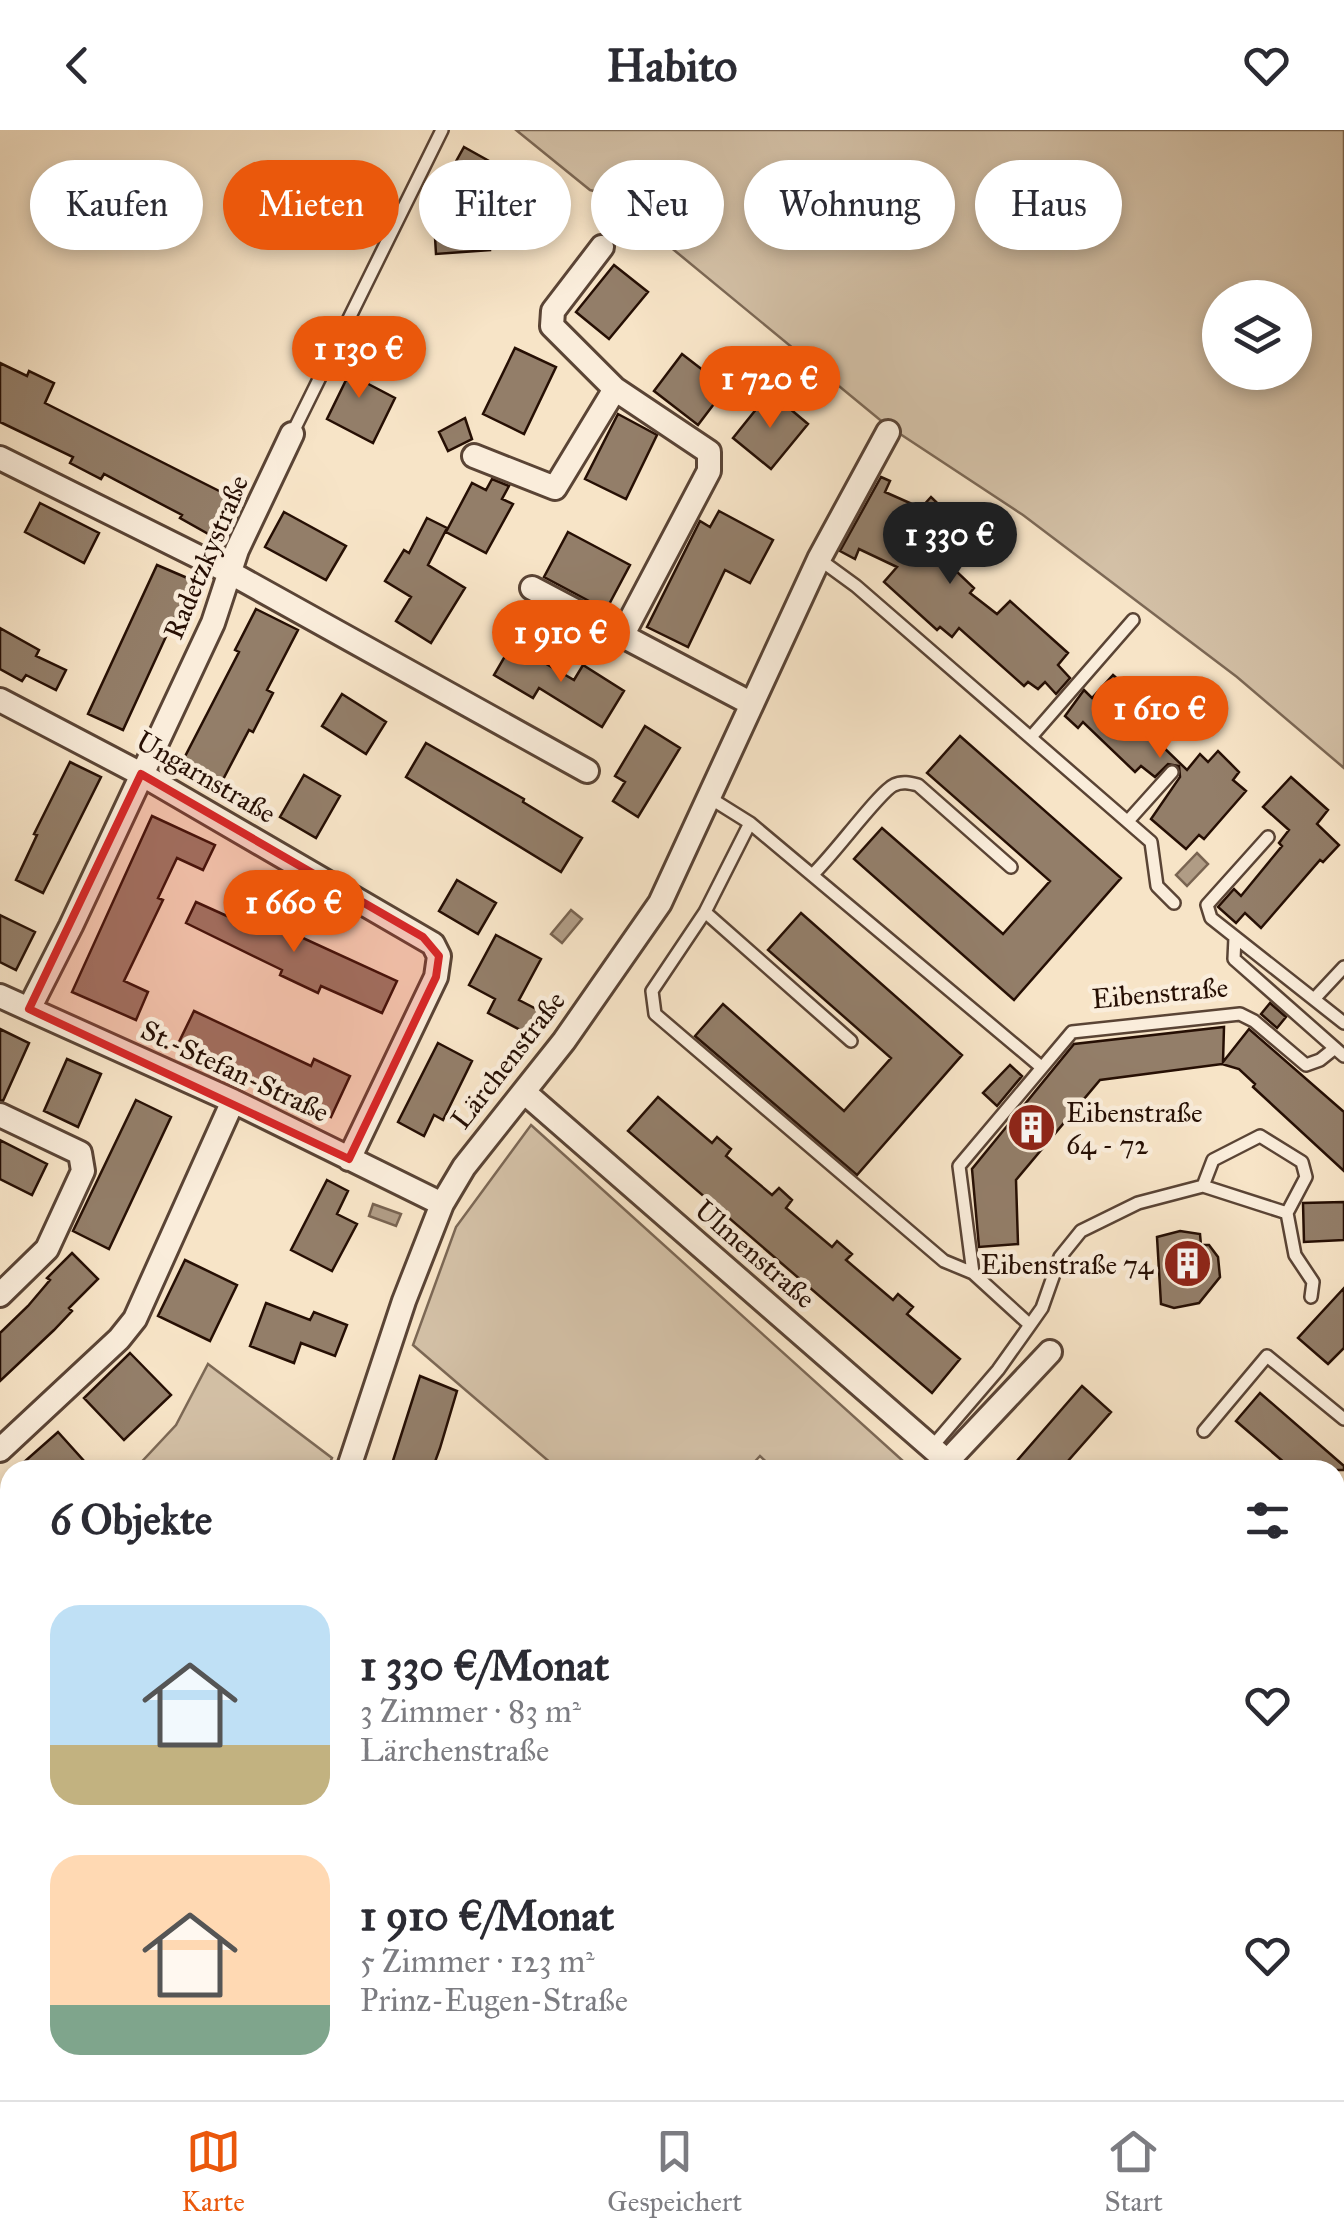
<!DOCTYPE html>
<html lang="de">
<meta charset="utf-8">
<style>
body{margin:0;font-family:"IM FELL Great Primer",serif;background:#f2f2f3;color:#2b2b33;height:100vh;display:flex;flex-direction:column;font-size:38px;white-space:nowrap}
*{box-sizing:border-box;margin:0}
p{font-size:32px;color:#7c7c81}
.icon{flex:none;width:55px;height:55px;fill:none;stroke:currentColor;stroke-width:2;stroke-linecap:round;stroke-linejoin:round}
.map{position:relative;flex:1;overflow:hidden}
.panel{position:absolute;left:0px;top:1330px;width:1345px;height:640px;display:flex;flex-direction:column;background:#fff;border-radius:30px 30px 0 0;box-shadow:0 5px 15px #0003}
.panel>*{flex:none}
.guide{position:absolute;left:30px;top:30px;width:1285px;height:90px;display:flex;gap:20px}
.fabs{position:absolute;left:1202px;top:150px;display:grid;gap:20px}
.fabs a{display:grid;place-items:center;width:110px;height:110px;border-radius:50%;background:#fff;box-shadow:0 5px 15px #0003;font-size:50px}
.price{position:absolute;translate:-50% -85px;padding:0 22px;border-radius:35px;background:#ea580c;color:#fff;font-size:32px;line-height:65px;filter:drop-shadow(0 2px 5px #0008)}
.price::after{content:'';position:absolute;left:50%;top:60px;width:30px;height:22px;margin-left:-15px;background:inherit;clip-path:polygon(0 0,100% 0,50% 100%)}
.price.on{background:#222;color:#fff}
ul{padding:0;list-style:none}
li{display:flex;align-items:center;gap:30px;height:250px;padding:0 50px}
li span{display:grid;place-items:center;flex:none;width:280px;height:200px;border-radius:30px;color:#555}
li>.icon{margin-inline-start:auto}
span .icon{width:120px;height:120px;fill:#fffc;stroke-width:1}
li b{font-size:42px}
h2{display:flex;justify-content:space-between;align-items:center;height:120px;padding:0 50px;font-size:42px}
.tag{padding:0 35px;border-radius:45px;background:#fff;box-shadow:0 5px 15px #0003;font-size:35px;line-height:90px}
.tag.on{background:#ea580c;color:#fff}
header{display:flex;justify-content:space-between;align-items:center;height:130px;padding:0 50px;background:#fff;font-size:45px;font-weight:800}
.tab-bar{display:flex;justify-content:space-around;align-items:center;height:140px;border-top:2px solid #e1e1e2;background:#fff;font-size:28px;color:#7c7c81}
.tab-bar a{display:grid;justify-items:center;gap:5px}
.tab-bar .on{color:#ea580c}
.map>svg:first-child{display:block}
</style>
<header><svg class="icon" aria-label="back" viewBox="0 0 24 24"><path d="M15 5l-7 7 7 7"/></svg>Habito<svg class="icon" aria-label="heart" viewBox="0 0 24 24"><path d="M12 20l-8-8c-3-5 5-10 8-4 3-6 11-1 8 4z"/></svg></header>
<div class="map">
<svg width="1344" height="1970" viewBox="0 0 1344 1970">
<rect width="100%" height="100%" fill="#f7e4c7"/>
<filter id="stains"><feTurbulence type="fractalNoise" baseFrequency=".002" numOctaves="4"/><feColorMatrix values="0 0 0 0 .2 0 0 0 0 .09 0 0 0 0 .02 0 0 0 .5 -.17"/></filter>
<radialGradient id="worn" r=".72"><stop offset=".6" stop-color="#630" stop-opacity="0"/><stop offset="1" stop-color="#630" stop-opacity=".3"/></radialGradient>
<path fill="#d3c0a6" stroke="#7c6855" stroke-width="2.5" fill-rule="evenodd" d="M516,0H1344V638L1237,547L1023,385L885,294L606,64L590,60ZM1220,168H1295V242H1220Z
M531,995L913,1340H775L760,1326L747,1340H559L413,1215L456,1097Z
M208,1234L332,1328L327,1340H134L176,1295Z
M10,1469V1553L0,1545V1480Z"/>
<path fill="#b09c85" stroke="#796451" stroke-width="2.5" d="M1197,723L1208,734L1187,756L1176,745Z
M571,780L582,789L562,813L551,804Z
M373,1074L401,1084L396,1096L369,1086Z"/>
<path fill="#937e69" stroke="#260f04" stroke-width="2.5" d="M464,17L489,31L470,65L486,64L490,120L436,124L433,73Z
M614,135L648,162L609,209L576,182Z
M515,218L556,237L524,304L483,284Z
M344,219L366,231L357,248L395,268L373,313L327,289L347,248L333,241Z
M682,224L726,258L698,295L654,261Z
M0,233L27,246L29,241L54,253L45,273L233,368L212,406L180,388L182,385L104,344L101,349L70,333L73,327L0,292Z
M770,262L808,294L771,339L733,308Z
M618,284L657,305L626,369L585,349Z
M465,288L472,309L448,321L439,302Z
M881,347L890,351L885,362L921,378L931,367L955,390L940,405L946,411L936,422L974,458L970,463L997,484L1010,471L1068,523L1058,535L1070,548L1056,564L1045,552L1038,559L1028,552L1024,556L959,498L952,507L940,497L937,500L884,452L897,437L859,419L855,429L840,421Z
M492,349L509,356L502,369L513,374L486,423L446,402L472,353L486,360Z
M40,373L99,403L84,433L25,402Z
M719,381L773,410L750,453L725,440L688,517L647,497L700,391L710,397Z
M284,382L346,416L326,450L265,417Z
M427,388L447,398L428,435L465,458L431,513L396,491L411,467L385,451L404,420L409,423Z
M568,402L630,435L606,480L544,447Z
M157,435L192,450L123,600L88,584Z
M256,479L298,500L267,560L273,563L253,602L249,600L218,659L179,638L239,522L235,520Z
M0,498L39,520L36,526L66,540L56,560L26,545L22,551L0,539Z
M512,514L574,550L583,535L624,561L602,597L539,558L533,568L494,545Z
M1113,545L1160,587L1157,592L1167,602L1159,613L1187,640L1200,624L1208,632L1218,621L1239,642L1233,650L1246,661L1204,709L1199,705L1186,719L1151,689L1180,647L1179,636L1168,634L1155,647L1141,636L1135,642L1083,592L1078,598L1065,586L1084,560L1092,568Z
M342,564L386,592L366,624L322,596Z
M645,596L680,618L638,687L613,671L625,652L615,646Z
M960,606L1121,748L1014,870L854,729L882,698L1003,804L1050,751L927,643Z
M426,613L524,669L523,672L582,708L561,742L406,647Z
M70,632L101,647L43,763L16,750L37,705L34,704Z
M304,645L340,666L316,708L280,687Z
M1291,647L1328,680L1317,694L1339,715L1323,732L1320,730L1261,798L1245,783L1236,793L1218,777L1234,759L1241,766L1282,716L1279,713L1289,700L1263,677Z
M152,686L215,715L203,740L177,728L158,768L163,770L124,851L148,862L136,890L72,862Z
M457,750L496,773L478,804L439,781Z
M235,770L270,787L268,792L397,851L382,883L321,856L318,863L280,845L282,840L186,793L196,772L227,786Z
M801,783L962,925L857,1045L695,906L723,874L844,981L891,928L768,820Z
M0,785L35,802L16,840L0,832Z
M496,805L541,829L519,870L542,882L530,905L488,883L495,869L469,855Z
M1270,873L1286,887L1277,898L1261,884Z
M194,881L311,936L314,929L350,946L331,987L178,914Z
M1224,897L1223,932L1249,899L1344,982V1041L1253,957L1255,954L1239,939L1222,934L1100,950L1016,1050L1018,1114L979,1117L972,1039L1074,914Z
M0,899L29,913L3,971L0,970Z
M438,913L472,931L443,990L434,985L424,1006L398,992Z
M67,929L101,944L78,997L44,981Z
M1010,935L1022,946L997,976L983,963Z
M658,967L712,1013L717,1007L731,1019L726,1026L772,1065L779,1058L792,1070L786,1078L832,1117L837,1111L852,1124L846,1130L893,1170L898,1164L913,1177L907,1184L960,1229L932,1263L628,1001Z
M136,970L171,987L109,1119L73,1101Z
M0,1010L47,1034L32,1065L0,1049Z
M327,1050L348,1061L337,1084L357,1094L332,1141L291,1120Z
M1344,1072V1110L1304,1112L1303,1073Z
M1180,1101L1200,1104L1201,1115H1209L1218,1127L1220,1147L1199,1173L1174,1178L1161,1174L1157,1107Z
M72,1123L98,1149L69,1178L72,1181L54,1200L0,1251V1203L28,1176L50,1150L47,1148Z
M185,1130L237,1155L210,1211L158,1186Z
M1344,1158V1218L1328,1234L1298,1208Z
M266,1173L310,1190L314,1182L347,1195L335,1226L301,1213L294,1233L250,1216Z
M130,1223L171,1265L124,1310L84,1268Z
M420,1246L457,1261L440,1318L432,1340H390Z
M1082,1256L1111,1282L1060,1340H1009Z
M1260,1263L1344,1336V1340H1293L1236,1291Z
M58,1302L84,1331L74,1340H15Z"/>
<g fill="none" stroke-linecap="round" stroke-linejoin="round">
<defs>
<path id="lane" d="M292,304L442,0
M819,429L856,456L1151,712L1157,756L1174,773
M1031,607L1133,490
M710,668L750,693L1040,936
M1128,691L1172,642
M750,693L705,782L652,861L655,884L944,1131L973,1143L1030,1195
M1268,707L1207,775L1211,788L1344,893
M813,744C832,727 880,661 894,655C902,651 910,653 918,655L1011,737
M705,782L851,911
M1235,807L1234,829L1344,926
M1315,868L1344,837
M1203,1056L1213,1030L1260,1006L1302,1032L1306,1047L1287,1083L1295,1125L1313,1152L1311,1167
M973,1143L959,1036L1072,902L1240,884L1254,891L1306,935L1320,930L1335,918
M1204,1301L1267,1226L1344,1289
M931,1318L998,1240L1030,1195L1042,1178L1060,1127L1081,1101L1138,1073L1203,1056L1287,1083
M1335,1487L1344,1476
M1335,1551L1344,1559
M0,1680L10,1673
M1335,1757L1344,1746
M959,1960L969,1970
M636,1970L645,1960
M1155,1970L1164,1960"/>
<path id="street" d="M602,117L553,181L552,196L615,259
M474,326L555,358L615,259L709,322V341L622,506
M0,328L229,442L587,641
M532,458L752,574
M0,570L141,644L433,814L439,826L436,847L349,1029
M0,866L233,971L442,1074
M29,879L71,796L213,493L237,420L292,304
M524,962L947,1331
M0,985L80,1023L83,1041L47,1119L0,1165
M0,1320L119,1209L135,1189L233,971
M348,1340L404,1171L442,1074L464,1037L564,911L660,773L819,429L888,302
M939,1340L1050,1222
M13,1970L22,1960
M393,1970L401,1960"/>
<path id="secondary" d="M0,1572L10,1579
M477,1960L489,1970"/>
</defs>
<use href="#lane" stroke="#5a4435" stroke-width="16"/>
<use href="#street" stroke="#5a4435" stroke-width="28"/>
<use href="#secondary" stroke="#260f04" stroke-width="38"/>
<use href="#lane" stroke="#faeddb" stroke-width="11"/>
<use href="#street" stroke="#faeddb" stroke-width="22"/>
<use href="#secondary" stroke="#faeddb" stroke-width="32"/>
</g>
<path fill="#d62828" fill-opacity="0.2" stroke="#d62828" stroke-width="8" stroke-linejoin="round" d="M141,644L423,807L439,826L436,847L349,1029L29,879Z"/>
<defs>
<symbol id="building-disc" viewBox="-11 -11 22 22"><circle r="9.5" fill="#8f2418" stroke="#faeddb"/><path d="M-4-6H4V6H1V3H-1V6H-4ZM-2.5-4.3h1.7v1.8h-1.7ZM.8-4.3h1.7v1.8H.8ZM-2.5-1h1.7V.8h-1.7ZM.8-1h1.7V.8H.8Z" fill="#fff"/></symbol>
</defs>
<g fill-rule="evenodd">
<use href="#building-disc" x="1004" y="970" width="55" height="55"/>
<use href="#building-disc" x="1160" y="1106" width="55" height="55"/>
</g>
<g text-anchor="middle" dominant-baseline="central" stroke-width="9" stroke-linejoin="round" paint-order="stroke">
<g font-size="28" fill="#260f04" stroke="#faeddb">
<text transform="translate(206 427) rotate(-67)">Radetzkystraße</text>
<text transform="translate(206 647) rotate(30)">Ungarnstraße</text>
<text transform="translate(1160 863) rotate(-5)">Eibenstraße</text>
<text transform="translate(508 930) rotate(-52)">Lärchenstraße</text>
<text transform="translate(235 941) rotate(25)">St.-Stefan-Straße</text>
<text transform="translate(755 1124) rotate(41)">Ulmenstraße</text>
</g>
<g font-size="28" fill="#260f04" stroke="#faeddb" text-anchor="start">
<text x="1066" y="982">Eibenstraße<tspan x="1066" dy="32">64 - 72</tspan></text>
<text x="1153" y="1134" text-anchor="end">Eibenstraße 74</text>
</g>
</g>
<rect width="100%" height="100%" filter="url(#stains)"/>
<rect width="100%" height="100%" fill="url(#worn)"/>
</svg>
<div class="fabs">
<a><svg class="icon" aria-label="layers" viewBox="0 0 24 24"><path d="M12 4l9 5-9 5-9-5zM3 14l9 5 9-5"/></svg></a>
</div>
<b class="price" style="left:359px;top:271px">1 130 €</b>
<b class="price" style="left:770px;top:301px">1 720 €</b>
<b class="price on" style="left:950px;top:457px">1 330 €</b>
<b class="price" style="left:561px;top:555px">1 910 €</b>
<b class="price" style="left:1160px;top:631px">1 610 €</b>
<b class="price" style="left:294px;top:825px">1 660 €</b>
<div class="guide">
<a class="tag">Kaufen</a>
<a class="tag on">Mieten</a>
<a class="tag">Filter</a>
<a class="tag">Neu</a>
<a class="tag">Wohnung</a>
<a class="tag">Haus</a>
</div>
<section class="panel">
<h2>6 Objekte<svg class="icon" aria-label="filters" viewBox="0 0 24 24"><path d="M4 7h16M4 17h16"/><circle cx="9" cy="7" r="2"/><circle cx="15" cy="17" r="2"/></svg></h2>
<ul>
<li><span style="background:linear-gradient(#bfe0f5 70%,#c2b280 0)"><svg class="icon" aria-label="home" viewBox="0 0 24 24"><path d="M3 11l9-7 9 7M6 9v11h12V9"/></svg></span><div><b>1 330 €/Monat</b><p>3 Zimmer · 83 m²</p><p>Lärchenstraße</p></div><svg class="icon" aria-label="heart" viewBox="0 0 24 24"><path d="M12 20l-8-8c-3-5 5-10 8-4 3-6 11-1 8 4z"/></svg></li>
<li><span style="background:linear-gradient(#ffd9b3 75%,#7fa58c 0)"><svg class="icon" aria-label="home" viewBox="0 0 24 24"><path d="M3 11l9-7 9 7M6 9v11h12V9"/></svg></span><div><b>1 910 €/Monat</b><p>5 Zimmer · 123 m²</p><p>Prinz-Eugen-Straße</p></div><svg class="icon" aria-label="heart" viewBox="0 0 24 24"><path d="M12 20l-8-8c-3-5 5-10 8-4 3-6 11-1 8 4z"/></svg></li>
</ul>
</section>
</div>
<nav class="tab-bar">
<a class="on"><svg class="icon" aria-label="map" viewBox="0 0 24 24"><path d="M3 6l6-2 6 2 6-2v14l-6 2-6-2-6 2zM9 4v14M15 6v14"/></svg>Karte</a>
<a><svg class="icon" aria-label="saved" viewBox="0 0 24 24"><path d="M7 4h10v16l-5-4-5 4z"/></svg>Gespeichert</a>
<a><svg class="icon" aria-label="home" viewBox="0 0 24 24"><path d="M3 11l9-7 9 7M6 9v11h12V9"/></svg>Start</a>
</nav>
